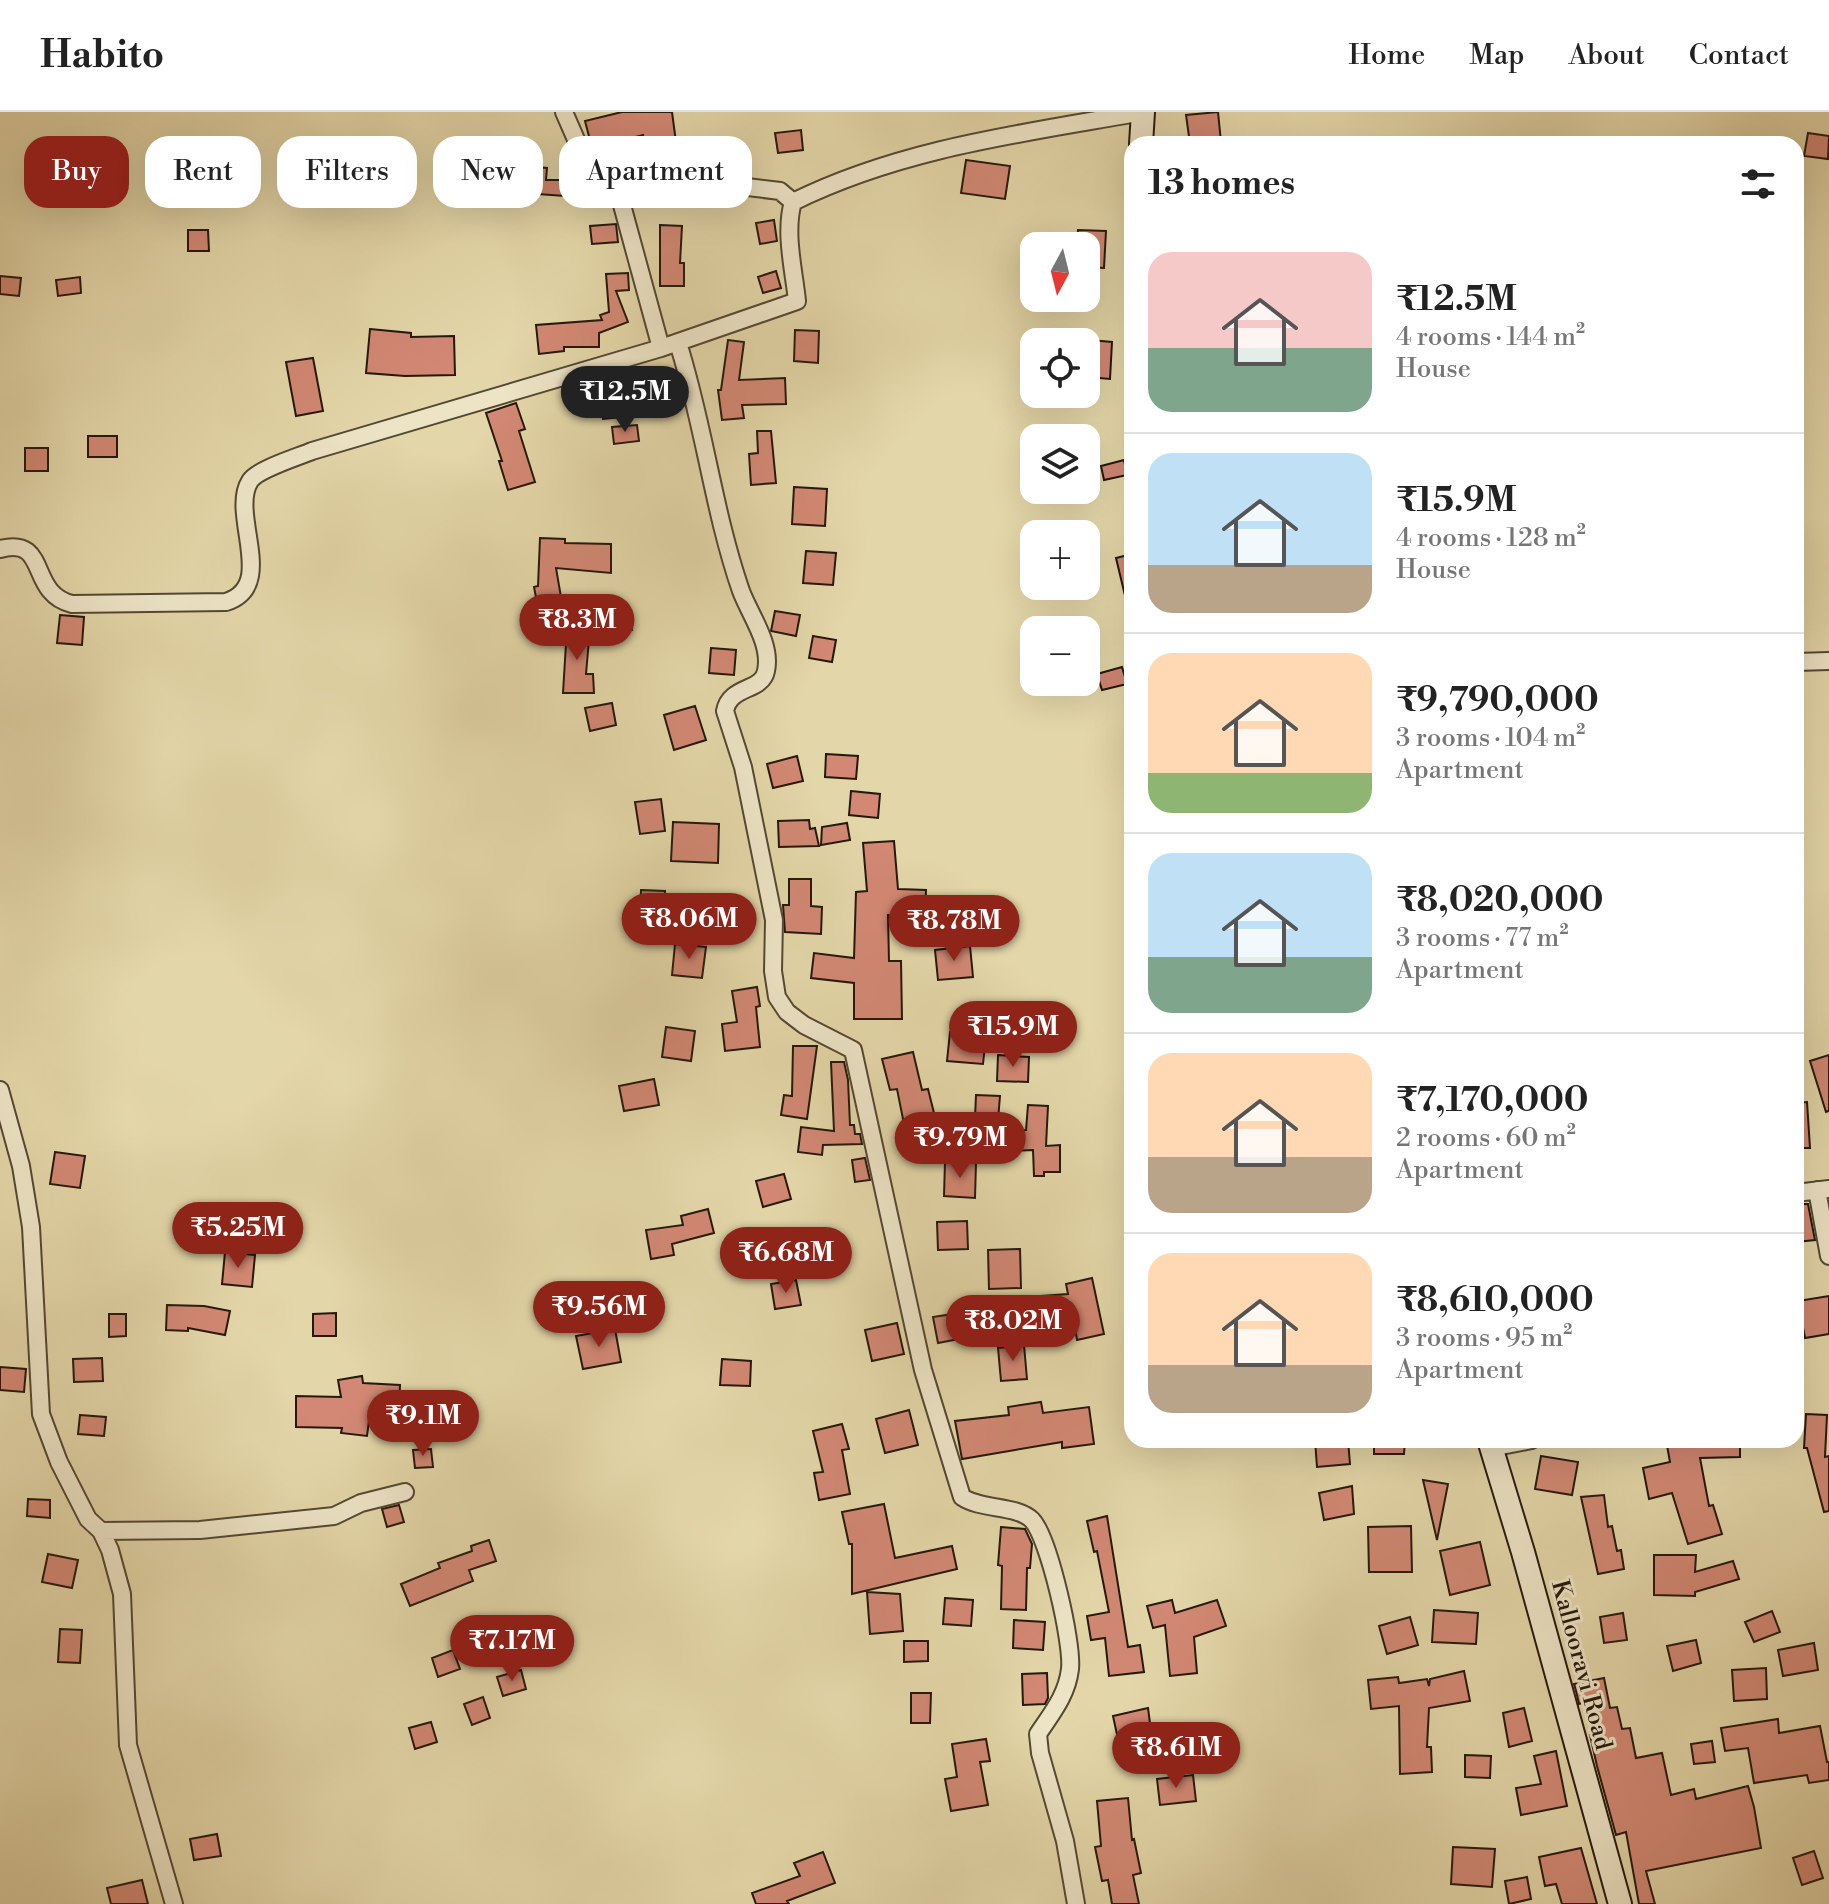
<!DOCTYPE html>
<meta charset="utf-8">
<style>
body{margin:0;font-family:"Libre Bodoni",serif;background:#f2f2f2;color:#222;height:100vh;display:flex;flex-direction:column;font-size:30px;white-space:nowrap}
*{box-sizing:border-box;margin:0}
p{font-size:26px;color:#767676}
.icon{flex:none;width:44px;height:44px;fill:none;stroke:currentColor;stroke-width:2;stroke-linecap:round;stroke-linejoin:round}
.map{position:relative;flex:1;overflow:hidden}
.side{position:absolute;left:1124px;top:24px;width:680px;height:1312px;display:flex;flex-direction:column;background:#fff;border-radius:24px;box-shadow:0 8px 32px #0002}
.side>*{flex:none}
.banner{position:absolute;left:24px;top:24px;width:760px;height:72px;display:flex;gap:16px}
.needle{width:52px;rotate:187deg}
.controls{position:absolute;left:1020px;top:120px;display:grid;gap:16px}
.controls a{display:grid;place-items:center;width:80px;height:80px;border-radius:16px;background:#fff;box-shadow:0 8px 32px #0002;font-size:40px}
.price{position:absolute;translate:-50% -68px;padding:0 18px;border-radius:28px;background:#8f2418;color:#fff;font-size:26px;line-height:52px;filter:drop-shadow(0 2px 4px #0008)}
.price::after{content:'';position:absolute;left:50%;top:48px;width:24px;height:18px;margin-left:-12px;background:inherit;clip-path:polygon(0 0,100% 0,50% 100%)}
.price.selected{background:#222;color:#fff}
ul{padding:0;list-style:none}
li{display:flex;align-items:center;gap:24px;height:200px;padding:0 24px}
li+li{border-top:2px solid #e0e0e0}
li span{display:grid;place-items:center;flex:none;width:224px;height:160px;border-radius:24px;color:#555}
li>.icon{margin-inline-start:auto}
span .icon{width:96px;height:96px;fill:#fffc;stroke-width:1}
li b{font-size:34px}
h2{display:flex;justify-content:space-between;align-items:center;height:96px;padding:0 24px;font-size:34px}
.chip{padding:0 28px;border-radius:24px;background:#fff;box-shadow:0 8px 32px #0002;font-size:28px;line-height:72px}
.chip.selected{background:#8f2418;color:#fff}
header{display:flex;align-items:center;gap:48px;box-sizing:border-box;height:112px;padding:0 40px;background:#fff;border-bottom:2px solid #e0e0e0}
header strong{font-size:38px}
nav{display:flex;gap:44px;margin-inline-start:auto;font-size:28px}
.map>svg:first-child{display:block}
</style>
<header>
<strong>Habito</strong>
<nav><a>Home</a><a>Map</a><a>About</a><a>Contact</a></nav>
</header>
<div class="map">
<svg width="1829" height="1792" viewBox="0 0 1829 1792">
<rect width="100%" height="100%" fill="#e3d6a8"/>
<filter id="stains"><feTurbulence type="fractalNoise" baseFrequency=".0025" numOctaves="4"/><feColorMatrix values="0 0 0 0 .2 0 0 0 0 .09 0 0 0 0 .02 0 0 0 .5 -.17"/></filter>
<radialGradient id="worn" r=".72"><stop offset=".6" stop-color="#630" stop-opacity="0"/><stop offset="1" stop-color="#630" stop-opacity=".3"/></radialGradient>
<path fill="#d28874" stroke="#25180d" stroke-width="2" d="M622,0H672L676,30L674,67L640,65L643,23L592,36L585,9Z
M1218,0L1221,30L1190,32L1186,3Z
M801,18L803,38L778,41L775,21Z
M1808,21L1829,24L1828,47L1804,44Z
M705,27L738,31L736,54L703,51Z
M171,45L192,47L189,76L168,74Z
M966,48L1010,54L1005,87L961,81Z
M513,53L547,56L546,68H578V85L511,80Z
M774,108L777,129L760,132L756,111Z
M616,112L618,130L592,132L590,114Z
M660,113L682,114L680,151H684V174H660Z
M188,118H208L209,139H188Z
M1078,118L1106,119L1104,156L1086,155V134H1077Z
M776,159L781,176L763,181L758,165Z
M628,161L629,178L616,179L628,210L599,221V235H564V239L539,242L536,213L602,208L600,203L609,200L606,162Z
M0,164L21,166L19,184L0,182Z
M80,165L81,181L58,184L56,168Z
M370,217L411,221V225L454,224L455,263L405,264L366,261Z
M795,218L819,219L818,251L794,249Z
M728,228L744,230L739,268L785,266L786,292L742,293L744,306L722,308L718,278H721Z
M1090,228L1112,230L1110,267L1088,265Z
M313,246L323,299L296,304L286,250Z
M619,286L622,305L603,307L600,289Z
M516,291L525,317L519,319L535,370L508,378L499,349H502L486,301Z
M637,313L639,329L614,332L612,315Z
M757,319H771L776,371L751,373L749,342L758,341Z
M88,324H117V345H88Z
M25,336H48V359H25Z
M1124,348L1127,363L1104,368L1101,354Z
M794,375L827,377L825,414L792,412Z
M540,426L565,427V431L611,432V461L556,456L562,491L538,496L534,475L538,474Z
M806,439L836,441L833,473L803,471Z
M1132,442V492H1127L1116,446Z
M627,494L632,518L607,523L602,498Z
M775,499L800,503L796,524L771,519Z
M60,503L84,505L82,533L57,531Z
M567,515L590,516L586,562H593L594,581H563Z
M813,524L836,528L832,550L809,546Z
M711,536L736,538L734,563L709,561Z
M1122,555L1127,572L1102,578L1097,562Z
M612,591L616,613L590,619L585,596Z
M695,594L706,628L674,638L664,603Z
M826,642L858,644L856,667L825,665Z
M797,644L803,669L773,676L767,652Z
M851,679L880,682L878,706L849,703Z
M661,687L665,719L640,722L635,690Z
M809,708L810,717L815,716L819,734L779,735L778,709Z
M673,710L719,712L718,751L671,749Z
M847,711L850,728L821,733L822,715Z
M894,729L898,777L926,778L925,805L888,803L889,849H901L902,907H854V871L811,866L814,841L854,846L856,780L867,779L863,731Z
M789,767H811V794L822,795L821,822L785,820L783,793H789Z
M641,778L665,779L664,806L640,805Z
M675,832L706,835L702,866L672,863Z
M970,834L973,865L938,868L935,838Z
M757,875L760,894L756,895L760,935L725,939L722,912L737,910L732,879Z
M666,915L695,919L691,949L662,945Z
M950,920L986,924L983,952L947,949Z
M793,934H817L807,1007L781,1003L784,983L792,984Z
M913,940L922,978L928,977L935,1005L904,1012L897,977L890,978L882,947Z
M998,943L1029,945L1028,970L997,969Z
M1829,943V999L1826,1000L1810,949Z
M831,950H844L848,968L850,1013H854L855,1022H860L862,1032L823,1033L822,1043L798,1040L801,1015L834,1019Z
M654,967L659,993L624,999L619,974Z
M976,983L1000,984L998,1008L975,1006Z
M1807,990L1810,1036H1796V991Z
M1028,993L1048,994L1046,1034L1060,1033V1060H1044V1064H1034L1033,1038L989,1040L987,1020L1026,1018Z
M55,1040L85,1044L80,1076L50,1072Z
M865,1046L870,1068L855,1070L852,1048Z
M945,1049L976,1051L975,1086L944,1084Z
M784,1062L791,1087L763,1095L756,1069Z
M1796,1092H1808L1815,1128L1796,1130Z
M708,1097L714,1121L672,1132L674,1143L651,1147L646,1118L683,1113L681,1104Z
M967,1109L968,1137L938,1138L937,1110Z
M1020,1137L1021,1176L989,1177L988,1138Z
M225,1140L255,1143L252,1175L222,1172Z
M1092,1166L1104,1222L1077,1228L1076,1222L1015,1227L1012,1186L1068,1182L1066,1172Z
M796,1168L801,1193L775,1197L771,1172Z
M1829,1184V1222L1805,1226L1798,1189Z
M167,1193L204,1194L230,1199L225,1223L188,1216V1219L166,1218Z
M336,1201V1224H313V1202Z
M959,1201L964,1226L938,1231L933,1205Z
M109,1202H126V1224L109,1225Z
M897,1211L904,1242L872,1249L865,1218Z
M615,1217L621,1250L583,1257L576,1224Z
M1024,1233L1027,1267L1001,1269L998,1236Z
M102,1246L103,1269L74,1270L73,1247Z
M722,1247L751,1249L750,1274L720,1273Z
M0,1255L26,1257L24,1280L0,1278Z
M362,1264L363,1271L400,1273L399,1296L371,1294L367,1324L341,1321L342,1316L296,1315V1284L341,1285L338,1268Z
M1041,1290L1043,1301L1089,1295L1094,1332L1062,1336V1330L962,1347L955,1309L1009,1303L1008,1295Z
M909,1298L918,1333L885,1341L876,1307Z
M1806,1302L1827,1303L1825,1345L1829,1344V1399L1824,1400L1807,1336H1804Z
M80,1303L106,1305L104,1324L78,1322Z
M436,1308H457L458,1326H436Z
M842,1312L849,1337L842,1338L850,1382L819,1388L814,1361L823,1360L813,1319Z
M1315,1328H1348L1350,1352L1317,1355Z
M1374,1328H1405L1404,1342H1374Z
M1666,1328H1740V1345L1700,1346L1709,1394L1713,1393L1722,1422L1688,1432L1672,1381L1649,1387L1643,1356L1670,1350Z
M431,1337L433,1355L415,1356L413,1338Z
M1541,1344L1578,1350L1572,1383L1535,1377Z
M1423,1368L1448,1372L1437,1428Z
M1352,1374L1354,1402L1324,1408L1319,1381Z
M1604,1383L1608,1415L1612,1414L1617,1439L1621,1438L1624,1457L1598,1462L1581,1385Z
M28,1387L50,1388V1406L27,1404Z
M884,1392L895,1446L952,1434L957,1457L852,1482V1432H849L842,1400Z
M399,1393L404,1410L387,1415L382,1397Z
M1107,1404L1128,1535L1140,1533L1144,1560L1109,1564L1105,1526L1091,1528L1087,1504L1109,1500L1097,1439L1094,1440L1087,1409Z
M1411,1414L1412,1460H1369L1368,1415Z
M1001,1415L1025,1417L1032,1432L1030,1456H1027L1026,1498L1001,1497L1002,1454L998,1453Z
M489,1428L496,1449L469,1458L473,1469L410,1494L401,1472L440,1456L438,1451L472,1439L471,1434Z
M1480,1430L1490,1473L1450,1483L1440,1439Z
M48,1442L78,1448L72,1476L42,1470Z
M1654,1443H1696L1695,1460L1733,1449L1739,1467L1695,1480V1484L1654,1483Z
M867,1480L900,1482L903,1519L870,1522Z
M945,1486L973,1488L971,1514L943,1512Z
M1172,1488L1175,1501L1217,1488L1226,1514L1194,1525L1197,1561L1170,1564L1165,1513L1153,1516L1147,1494Z
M1434,1498L1478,1501L1476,1532L1432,1530Z
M1772,1499L1780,1520L1754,1530L1745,1510Z
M1623,1501L1627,1528L1604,1531L1600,1505Z
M1410,1505L1418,1533L1387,1542L1379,1514Z
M1014,1508L1045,1510L1043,1538L1013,1536Z
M60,1517L82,1518L80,1551L58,1550Z
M1696,1528L1701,1551L1673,1559L1667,1534Z
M904,1529H928V1549L904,1550Z
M1814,1531L1818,1558L1783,1564L1778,1538Z
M453,1538L460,1557L438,1565L432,1546Z
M1766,1556L1767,1587L1734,1589L1732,1558Z
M521,1558L526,1577L503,1584L497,1565Z
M1464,1559L1470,1589L1429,1596L1427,1635H1431L1432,1660L1400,1662L1399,1594L1371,1597L1368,1568L1398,1565L1399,1571L1427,1567L1429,1574L1430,1567Z
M1047,1561L1048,1586L1045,1592L1023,1593L1022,1562Z
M1604,1566L1610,1596L1617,1595L1622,1617L1630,1616L1636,1646L1662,1641L1671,1683L1694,1677L1696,1687L1748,1674L1754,1695L1761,1736L1646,1759L1655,1792H1639L1626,1720L1616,1723L1597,1654L1590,1623L1594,1622L1586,1590L1579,1592L1576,1579L1574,1572Z
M911,1581H931L930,1611H911Z
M483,1585L490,1606L472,1613L464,1592Z
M1148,1596L1153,1634L1121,1641L1113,1604Z
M1524,1596L1532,1629L1509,1635L1503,1601Z
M1778,1607L1779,1621L1820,1614L1827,1650H1829V1668L1809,1671L1807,1663L1754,1671L1748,1636L1725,1639L1721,1616Z
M431,1610L437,1630L415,1637L409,1616Z
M986,1627L990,1649L980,1650L988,1693L951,1699L945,1667L957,1665L952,1632Z
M1712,1629L1715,1650L1694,1652L1691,1632Z
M1556,1639L1567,1694L1521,1703L1516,1676L1541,1672L1534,1644Z
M1465,1643L1491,1644L1490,1666L1465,1665Z
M1193,1663L1196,1689L1160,1693L1157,1667Z
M1128,1686L1132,1728L1134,1727L1141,1761L1133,1763L1139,1792H1112L1108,1768L1102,1769L1095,1735L1101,1734L1097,1689Z
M217,1722L221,1744L194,1748L190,1727Z
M1453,1735L1495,1737L1492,1775L1451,1772Z
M1581,1736L1597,1792H1562L1556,1772L1545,1774L1539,1745Z
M1814,1739L1823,1766L1802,1773L1793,1746Z
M823,1740L835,1771L787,1789L789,1792H756L752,1781L800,1764L794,1751Z
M1527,1765L1531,1787L1509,1792L1505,1769Z
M142,1768L148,1792H111L107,1776Z"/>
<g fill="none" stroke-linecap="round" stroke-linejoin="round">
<defs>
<path id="street" d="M564,0L591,62L619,82L661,236
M619,82L739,74L780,79L793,90
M678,231C704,312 713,398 741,479C750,503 772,532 766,559C762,580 730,573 725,599L743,655L774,808L773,859L777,885L787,900L804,913L853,938L923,1258L962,1385C981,1398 1017,1393 1032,1408C1049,1426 1073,1532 1070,1557C1067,1583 1052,1601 1038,1622L1040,1641L1065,1729L1076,1792
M0,437C50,424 27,481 72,492L226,490C278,474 229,402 250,369C258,357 298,345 312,339L661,236L797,189C794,159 784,120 793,90C902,36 1024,21 1143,0
M1796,550L1829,549
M0,978L21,1054L31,1115L41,1302L59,1350L88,1407L101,1419L110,1438L122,1482L128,1633L174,1792
M1817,1078L1829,1144
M1796,1081L1829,1077
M1491,1336L1532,1328
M101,1419L200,1418L334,1404L361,1391L405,1380"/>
<path id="secondary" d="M1141,32L1143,0
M1489,1328L1523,1440L1620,1792"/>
</defs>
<use href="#street" stroke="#544834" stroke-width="20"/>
<use href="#secondary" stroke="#25180d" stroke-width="26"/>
<use href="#street" stroke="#ede4c6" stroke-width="16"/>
<use href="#secondary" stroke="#ede4c6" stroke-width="22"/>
</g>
<g text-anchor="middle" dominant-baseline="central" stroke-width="6" stroke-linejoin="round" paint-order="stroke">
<g font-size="24" fill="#25180d" stroke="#ede4c6">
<text transform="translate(1581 1553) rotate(75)">Kallooravi Road</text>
</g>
</g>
<rect width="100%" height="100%" filter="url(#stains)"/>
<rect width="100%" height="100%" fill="url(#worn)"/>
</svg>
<div class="controls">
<a><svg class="needle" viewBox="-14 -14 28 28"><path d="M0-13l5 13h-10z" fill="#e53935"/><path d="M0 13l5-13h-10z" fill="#767676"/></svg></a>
<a><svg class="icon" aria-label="locate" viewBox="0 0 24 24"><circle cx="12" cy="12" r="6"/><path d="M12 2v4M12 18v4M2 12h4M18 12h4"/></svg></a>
<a><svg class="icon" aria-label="layers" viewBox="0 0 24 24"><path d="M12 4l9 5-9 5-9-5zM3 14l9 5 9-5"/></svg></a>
<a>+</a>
<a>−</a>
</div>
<b class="price selected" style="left:625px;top:322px">₹12.5M</b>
<b class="price" style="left:577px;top:550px">₹8.3M</b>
<b class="price" style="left:689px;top:849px">₹8.06M</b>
<b class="price" style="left:954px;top:851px">₹8.78M</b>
<b class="price" style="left:1013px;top:957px">₹15.9M</b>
<b class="price" style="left:960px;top:1068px">₹9.79M</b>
<b class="price" style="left:238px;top:1158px">₹5.25M</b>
<b class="price" style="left:786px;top:1183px">₹6.68M</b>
<b class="price" style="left:599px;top:1237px">₹9.56M</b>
<b class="price" style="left:1013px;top:1251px">₹8.02M</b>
<b class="price" style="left:423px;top:1346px">₹9.1M</b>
<b class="price" style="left:512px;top:1571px">₹7.17M</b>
<b class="price" style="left:1176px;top:1678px">₹8.61M</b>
<div class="banner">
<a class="chip selected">Buy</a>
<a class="chip">Rent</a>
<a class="chip">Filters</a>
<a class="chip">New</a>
<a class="chip">Apartment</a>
</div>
<section class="side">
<h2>13 homes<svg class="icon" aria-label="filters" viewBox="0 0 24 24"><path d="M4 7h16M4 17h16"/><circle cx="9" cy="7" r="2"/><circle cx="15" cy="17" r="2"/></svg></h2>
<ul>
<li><span style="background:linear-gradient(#f6c9c9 60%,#7fa58c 0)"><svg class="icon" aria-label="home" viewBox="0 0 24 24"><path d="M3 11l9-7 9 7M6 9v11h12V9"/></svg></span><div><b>₹12.5M</b><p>4 rooms · 144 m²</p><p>House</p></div></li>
<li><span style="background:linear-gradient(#bfe0f5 70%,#b9a48a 0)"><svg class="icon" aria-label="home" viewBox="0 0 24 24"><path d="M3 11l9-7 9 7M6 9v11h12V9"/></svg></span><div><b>₹15.9M</b><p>4 rooms · 128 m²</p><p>House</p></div></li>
<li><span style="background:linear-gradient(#ffd9b3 75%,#8fb573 0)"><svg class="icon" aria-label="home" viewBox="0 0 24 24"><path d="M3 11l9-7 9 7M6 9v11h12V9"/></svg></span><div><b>₹9,790,000</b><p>3 rooms · 104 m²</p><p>Apartment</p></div></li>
<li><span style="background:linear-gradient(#bfe0f5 65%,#7fa58c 0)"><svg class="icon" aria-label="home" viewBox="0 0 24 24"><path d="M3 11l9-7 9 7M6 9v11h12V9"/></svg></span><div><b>₹8,020,000</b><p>3 rooms · 77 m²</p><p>Apartment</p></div></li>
<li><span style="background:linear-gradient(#ffd9b3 65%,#b9a48a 0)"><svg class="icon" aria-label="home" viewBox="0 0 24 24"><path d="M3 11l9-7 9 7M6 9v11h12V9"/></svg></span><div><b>₹7,170,000</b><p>2 rooms · 60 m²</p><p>Apartment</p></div></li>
<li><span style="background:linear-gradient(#ffd9b3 70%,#b9a48a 0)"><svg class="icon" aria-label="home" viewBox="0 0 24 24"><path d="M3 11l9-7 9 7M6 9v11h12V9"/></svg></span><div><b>₹8,610,000</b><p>3 rooms · 95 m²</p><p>Apartment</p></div></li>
</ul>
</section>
</div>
